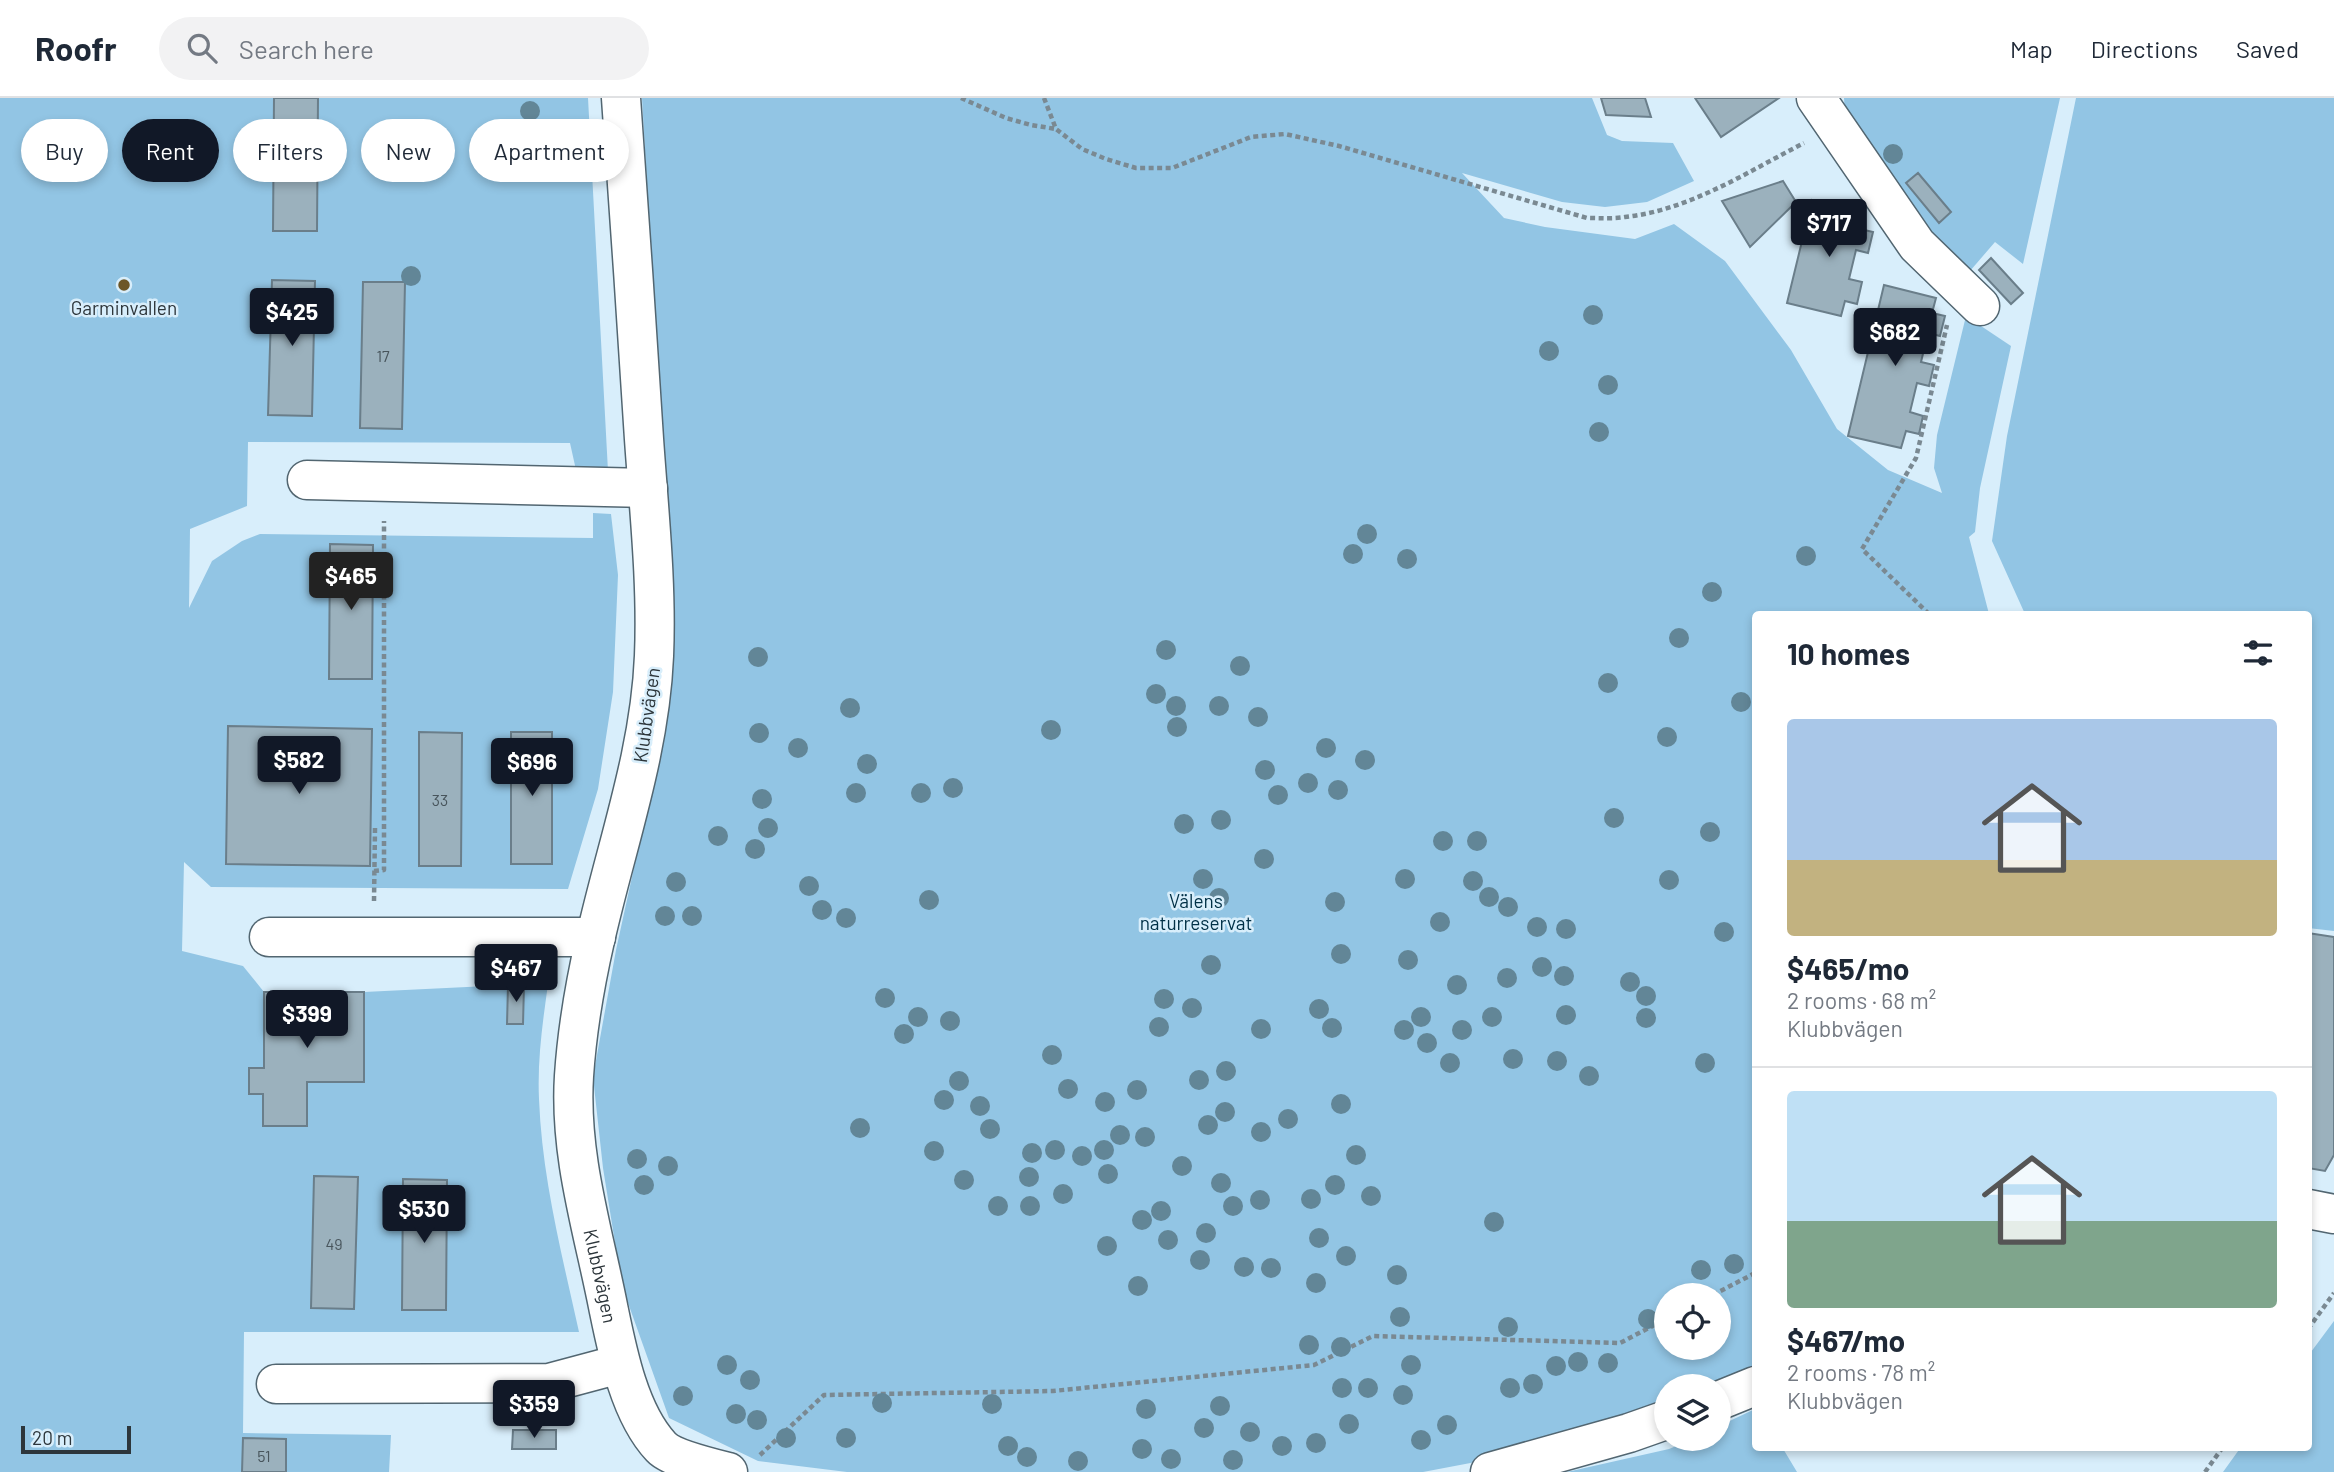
<!DOCTYPE html>
<meta charset="utf-8">
<style>
body{margin:0;font-family:Barlow,sans-serif;background:#f2f2f3;color:#1f2937;height:100vh;display:flex;flex-direction:column;font-size:26px;white-space:nowrap}
*{box-sizing:border-box;margin:0}
p{font-size:23px;color:#747a83}
.icon{flex:none;width:38px;height:38px;fill:none;stroke:currentColor;stroke-width:2;stroke-linecap:round;stroke-linejoin:round}
.map{position:relative;flex:1;overflow:hidden}
.panel{position:absolute;left:1752px;top:513px;width:560px;height:840px;display:flex;flex-direction:column;background:#fff;border-radius:7px;box-shadow:0 4px 10px #0003}
.panel>*{flex:none}
.guide{position:absolute;left:21px;top:21px;width:665px;height:63px;display:flex;gap:14px}
.buttons{position:absolute;left:1654px;top:1185px;display:grid;gap:14px}
.buttons a{display:grid;place-items:center;width:77px;height:77px;border-radius:50%;background:#fff;box-shadow:0 4px 10px #0003;font-size:35px}
.scale{position:absolute;left:21px;bottom:18px;width:110px;box-sizing:border-box;padding-left:7px;border:4px solid #2d363b;border-top:0;font-size:19px;line-height:24px;white-space:nowrap;color:#2d363b;-webkit-text-stroke:5px #d8eefb;paint-order:stroke}
.price{position:absolute;translate:-50% -60px;padding:0 16px;border-radius:7px;background:#111827;color:#fff;font-size:23px;line-height:46px;filter:drop-shadow(0 2px 4px #0008)}
.price::after{content:'';position:absolute;left:50%;top:42px;width:21px;height:16px;margin-left:-10px;background:inherit;clip-path:polygon(0 0,100% 0,50% 100%)}
.price.current{background:#222;color:#fff}
ul{padding:0;list-style:none}
li{display:grid;align-content:center;gap:14px;height:371px;padding:0 35px}
li+li{border-top:2px solid #e0e1e3}
li span{display:grid;place-items:center;height:217px;border-radius:7px;color:#555}
li>.icon{margin-inline-start:auto}
span .icon{width:126px;height:126px;fill:#fffc;stroke-width:1}
li b{font-size:30px}
h2{display:flex;justify-content:space-between;align-items:center;height:84px;padding:0 35px;font-size:30px}
.chip{padding:0 24px;border-radius:32px;background:#fff;box-shadow:0 4px 10px #0003;font-size:24px;line-height:63px}
.chip.current{background:#111827;color:#fff}
header{display:flex;align-items:center;gap:42px;box-sizing:border-box;height:98px;padding:0 35px;background:#fff;border-bottom:2px solid #e0e1e3}
header strong{font-size:33px}
nav{display:flex;gap:38px;margin-inline-start:auto;font-size:24px}
.search{width:490px;height:63px;background:#f2f2f3;display:flex;align-items:center;gap:18px;box-sizing:border-box;padding:0 24px;border-radius:38px;color:#747a83;font-size:26px}
.map>svg:first-child{display:block}
</style>
<header>
<strong>Roofr</strong>
<div class="search"><svg class="icon" aria-label="search" viewBox="0 0 24 24"><circle cx="10" cy="10" r="6"/><path d="M15 15l6 6"/></svg>Search here</div>
<nav><a>Map</a><a>Directions</a><a>Saved</a></nav>
</header>
<div class="map">
<svg width="2334" height="1374" viewBox="0 0 2334 1374">
<rect width="100%" height="100%" fill="#d8eefb"/>
<path fill="#92c5e4" fill-rule="evenodd" d="M0,0H588L608,373L576,372L570,345L248,344L247,408L190,431L189,510L212,463L242,443L260,436L593,440V415L611,416L618,477L613,594L598,691L568,791L211,789L184,764L182,853L243,868L264,894H364L508,887L515,869L550,872C544,915 537,958 539,1001C542,1080 562,1157 579,1234H244L243,1335L391,1337L389,1374H0Z
M642,0H1592L1607,37L1622,43L1673,45L1694,83L1647,104L1605,109L1562,104L1462,75L1504,120L1545,129L1635,141L1674,126L1725,163L1791,252L1837,331L1888,372L1942,395L1934,370L1937,337L1966,218L2011,248L1980,390L1975,434L1969,439L1989,516H1755V1267L1705,1288H1666V1303L1481,1363L1423,1374H847L758,1363L669,1320L622,1188L603,1070L593,979L616,852L646,715L674,558ZM1666,1197H1718V1250H1666Z
M1844,0H2060L2023,166L1995,144L1970,173L1918,123L1845,16Z
M2076,0H2334V833L2308,830V516H2025L1992,443L2007,338Z
M2334,1223V1374H2223L2241,1349H2308V1258Z
M1755,1311V1349H1782L1797,1374H1567L1669,1351L1693,1341L1718,1340L1719,1328Z"/>
<path fill="#9bb1bd" stroke="#6a7e8a" stroke-width="2" d="M274,0H318L317,133H273Z
M1601,0H1645L1651,19L1606,17Z
M1695,0H1779L1721,39Z
M1918,75L1951,114L1939,125L1906,85Z
M1783,83L1796,104L1750,149L1722,103Z
M1812,102L1864,115L1860,131L1873,134L1868,155L1856,152L1849,181L1862,184L1857,206L1845,203L1841,218L1787,205Z
M1991,160L2023,195L2011,206L1979,172Z
M272,182L315,183L312,318L268,317Z
M363,184H405L402,331L360,330Z
M1884,187L1936,200L1932,215L1945,218L1940,238L1928,235L1921,264L1934,267L1929,288L1917,285L1910,314L1923,318L1919,336L1906,333L1901,350L1848,338Z
M330,446L373,447L372,581H329Z
M228,628L372,631L370,768L226,766Z
M419,634L462,635L461,768H419Z
M511,634H552V766H511Z
M2308,835L2334,839V1057L2325,1073L2308,1070Z
M508,887H524L523,926H507Z
M264,894H364V984H307V1028H263V996H249V970H264Z
M314,1078L358,1079L354,1211L311,1210Z
M403,1081L447,1082L446,1212H402Z
M513,1332H556V1351H512Z
M243,1340L286,1341V1374H242Z"/>
<g fill="none" stroke-linecap="round" stroke-linejoin="round">
<defs>
<g id="minor">
<path id="s1" d="M621,0C629,114 637,227 644,341C649,413 657,486 654,558C650,656 616,748 595,842C585,886 577,933 574,978C569,1057 593,1132 608,1208C617,1252 629,1315 661,1349C671,1360 712,1370 728,1374"/>
<path d="M1816,0L1917,147L1980,208"/>
<path d="M307,382L648,390"/>
<path d="M269,839H596"/>
<path d="M2308,1111L2334,1116"/>
<path d="M276,1286L549,1285L620,1266"/>
<path d="M1718,1303L1755,1288"/>
<path d="M1490,1374L1629,1335L1666,1322"/>
</g>
</defs>
<use href="#minor" stroke="#526671" stroke-width="41"/>
<path stroke="#7a8992" stroke-width="4.5" stroke-dasharray="5 3.5" stroke-linecap="butt" d="M961,0L1006,20L1031,27L1056,31
M1044,0L1056,31L1082,51L1106,61L1136,70H1172L1251,39L1285,36L1339,48L1587,120C1600,120 1613,121 1625,119C1690,112 1747,74 1804,45
M1929,516L1862,451L1916,360L1947,227
M374,773L384,772V423
M374,803L375,730
M1713,1197L1755,1175
M2308,1231L2334,1195
M760,1357L824,1297L1053,1293L1314,1267L1373,1238L1620,1245L1666,1221
M2205,1374L2223,1349"/>
<use href="#minor" stroke="#fff" stroke-width="38"/>
</g>
<g fill="#628697">
<circle cx="530" cy="13" r="10"/>
<circle cx="1893" cy="56" r="10"/>
<circle cx="411" cy="178" r="10"/>
<circle cx="1593" cy="217" r="10"/>
<circle cx="1549" cy="253" r="10"/>
<circle cx="1608" cy="287" r="10"/>
<circle cx="1599" cy="334" r="10"/>
<circle cx="1367" cy="436" r="10"/>
<circle cx="1353" cy="456" r="10"/>
<circle cx="1806" cy="458" r="10"/>
<circle cx="1407" cy="461" r="10"/>
<circle cx="1712" cy="494" r="10"/>
<circle cx="1679" cy="540" r="10"/>
<circle cx="1166" cy="552" r="10"/>
<circle cx="758" cy="559" r="10"/>
<circle cx="1240" cy="568" r="10"/>
<circle cx="1608" cy="585" r="10"/>
<circle cx="1156" cy="596" r="10"/>
<circle cx="1741" cy="604" r="10"/>
<circle cx="1176" cy="608" r="10"/>
<circle cx="1219" cy="608" r="10"/>
<circle cx="850" cy="610" r="10"/>
<circle cx="1258" cy="619" r="10"/>
<circle cx="1177" cy="629" r="10"/>
<circle cx="1051" cy="632" r="10"/>
<circle cx="759" cy="635" r="10"/>
<circle cx="1667" cy="639" r="10"/>
<circle cx="798" cy="650" r="10"/>
<circle cx="1326" cy="650" r="10"/>
<circle cx="1365" cy="662" r="10"/>
<circle cx="867" cy="666" r="10"/>
<circle cx="1265" cy="672" r="10"/>
<circle cx="1308" cy="685" r="10"/>
<circle cx="953" cy="690" r="10"/>
<circle cx="1338" cy="692" r="10"/>
<circle cx="856" cy="695" r="10"/>
<circle cx="921" cy="695" r="10"/>
<circle cx="1278" cy="697" r="10"/>
<circle cx="762" cy="701" r="10"/>
<circle cx="1614" cy="720" r="10"/>
<circle cx="1221" cy="722" r="10"/>
<circle cx="1184" cy="726" r="10"/>
<circle cx="768" cy="730" r="10"/>
<circle cx="1710" cy="734" r="10"/>
<circle cx="718" cy="738" r="10"/>
<circle cx="1443" cy="743" r="10"/>
<circle cx="1477" cy="743" r="10"/>
<circle cx="755" cy="751" r="10"/>
<circle cx="1264" cy="761" r="10"/>
<circle cx="1203" cy="781" r="10"/>
<circle cx="1405" cy="781" r="10"/>
<circle cx="1669" cy="782" r="10"/>
<circle cx="1473" cy="783" r="10"/>
<circle cx="676" cy="784" r="10"/>
<circle cx="809" cy="788" r="10"/>
<circle cx="1489" cy="799" r="10"/>
<circle cx="1219" cy="800" r="10"/>
<circle cx="929" cy="802" r="10"/>
<circle cx="1335" cy="804" r="10"/>
<circle cx="1508" cy="809" r="10"/>
<circle cx="822" cy="812" r="10"/>
<circle cx="665" cy="818" r="10"/>
<circle cx="692" cy="818" r="10"/>
<circle cx="846" cy="820" r="10"/>
<circle cx="1440" cy="824" r="10"/>
<circle cx="1537" cy="829" r="10"/>
<circle cx="1566" cy="831" r="10"/>
<circle cx="1724" cy="834" r="10"/>
<circle cx="1341" cy="856" r="10"/>
<circle cx="1408" cy="862" r="10"/>
<circle cx="1211" cy="867" r="10"/>
<circle cx="1542" cy="869" r="10"/>
<circle cx="1564" cy="878" r="10"/>
<circle cx="1507" cy="880" r="10"/>
<circle cx="1630" cy="884" r="10"/>
<circle cx="1457" cy="887" r="10"/>
<circle cx="1646" cy="898" r="10"/>
<circle cx="885" cy="900" r="10"/>
<circle cx="1164" cy="901" r="10"/>
<circle cx="1192" cy="910" r="10"/>
<circle cx="1319" cy="911" r="10"/>
<circle cx="1566" cy="917" r="10"/>
<circle cx="918" cy="919" r="10"/>
<circle cx="1421" cy="919" r="10"/>
<circle cx="1492" cy="919" r="10"/>
<circle cx="1646" cy="920" r="10"/>
<circle cx="950" cy="923" r="10"/>
<circle cx="1159" cy="929" r="10"/>
<circle cx="1332" cy="930" r="10"/>
<circle cx="1261" cy="931" r="10"/>
<circle cx="1404" cy="932" r="10"/>
<circle cx="1462" cy="932" r="10"/>
<circle cx="904" cy="936" r="10"/>
<circle cx="1427" cy="945" r="10"/>
<circle cx="1052" cy="957" r="10"/>
<circle cx="1513" cy="961" r="10"/>
<circle cx="1557" cy="963" r="10"/>
<circle cx="1450" cy="965" r="10"/>
<circle cx="1705" cy="965" r="10"/>
<circle cx="1226" cy="973" r="10"/>
<circle cx="1589" cy="978" r="10"/>
<circle cx="1199" cy="982" r="10"/>
<circle cx="959" cy="983" r="10"/>
<circle cx="1068" cy="991" r="10"/>
<circle cx="1137" cy="992" r="10"/>
<circle cx="944" cy="1002" r="10"/>
<circle cx="1105" cy="1004" r="10"/>
<circle cx="1341" cy="1006" r="10"/>
<circle cx="980" cy="1008" r="10"/>
<circle cx="1225" cy="1014" r="10"/>
<circle cx="1288" cy="1021" r="10"/>
<circle cx="1208" cy="1027" r="10"/>
<circle cx="860" cy="1030" r="10"/>
<circle cx="990" cy="1031" r="10"/>
<circle cx="1261" cy="1034" r="10"/>
<circle cx="1120" cy="1037" r="10"/>
<circle cx="1145" cy="1039" r="10"/>
<circle cx="1055" cy="1052" r="10"/>
<circle cx="1104" cy="1052" r="10"/>
<circle cx="934" cy="1053" r="10"/>
<circle cx="1032" cy="1055" r="10"/>
<circle cx="1356" cy="1057" r="10"/>
<circle cx="1082" cy="1058" r="10"/>
<circle cx="637" cy="1061" r="10"/>
<circle cx="668" cy="1068" r="10"/>
<circle cx="1182" cy="1068" r="10"/>
<circle cx="1108" cy="1076" r="10"/>
<circle cx="1029" cy="1079" r="10"/>
<circle cx="964" cy="1082" r="10"/>
<circle cx="1221" cy="1085" r="10"/>
<circle cx="644" cy="1087" r="10"/>
<circle cx="1335" cy="1087" r="10"/>
<circle cx="1063" cy="1096" r="10"/>
<circle cx="1371" cy="1098" r="10"/>
<circle cx="1311" cy="1101" r="10"/>
<circle cx="1260" cy="1102" r="10"/>
<circle cx="998" cy="1108" r="10"/>
<circle cx="1030" cy="1108" r="10"/>
<circle cx="1233" cy="1108" r="10"/>
<circle cx="1161" cy="1113" r="10"/>
<circle cx="1142" cy="1122" r="10"/>
<circle cx="1494" cy="1124" r="10"/>
<circle cx="1206" cy="1135" r="10"/>
<circle cx="1319" cy="1140" r="10"/>
<circle cx="1168" cy="1142" r="10"/>
<circle cx="1107" cy="1148" r="10"/>
<circle cx="1346" cy="1158" r="10"/>
<circle cx="1200" cy="1162" r="10"/>
<circle cx="1734" cy="1166" r="10"/>
<circle cx="1244" cy="1169" r="10"/>
<circle cx="1271" cy="1170" r="10"/>
<circle cx="1701" cy="1172" r="10"/>
<circle cx="1397" cy="1177" r="10"/>
<circle cx="1316" cy="1185" r="10"/>
<circle cx="1138" cy="1188" r="10"/>
<circle cx="1400" cy="1219" r="10"/>
<circle cx="1648" cy="1221" r="10"/>
<circle cx="1508" cy="1229" r="10"/>
<circle cx="1309" cy="1247" r="10"/>
<circle cx="1341" cy="1249" r="10"/>
<circle cx="1578" cy="1264" r="10"/>
<circle cx="1608" cy="1265" r="10"/>
<circle cx="727" cy="1267" r="10"/>
<circle cx="1411" cy="1267" r="10"/>
<circle cx="1556" cy="1268" r="10"/>
<circle cx="750" cy="1282" r="10"/>
<circle cx="1533" cy="1286" r="10"/>
<circle cx="1342" cy="1290" r="10"/>
<circle cx="1368" cy="1290" r="10"/>
<circle cx="1510" cy="1290" r="10"/>
<circle cx="1403" cy="1297" r="10"/>
<circle cx="683" cy="1298" r="10"/>
<circle cx="882" cy="1305" r="10"/>
<circle cx="992" cy="1306" r="10"/>
<circle cx="1220" cy="1308" r="10"/>
<circle cx="1146" cy="1311" r="10"/>
<circle cx="736" cy="1316" r="10"/>
<circle cx="757" cy="1322" r="10"/>
<circle cx="1349" cy="1326" r="10"/>
<circle cx="1447" cy="1327" r="10"/>
<circle cx="1204" cy="1330" r="10"/>
<circle cx="1250" cy="1334" r="10"/>
<circle cx="786" cy="1340" r="10"/>
<circle cx="846" cy="1340" r="10"/>
<circle cx="1421" cy="1342" r="10"/>
<circle cx="1316" cy="1345" r="10"/>
<circle cx="1008" cy="1348" r="10"/>
<circle cx="1282" cy="1348" r="10"/>
<circle cx="1142" cy="1351" r="10"/>
<circle cx="1027" cy="1359" r="10"/>
<circle cx="1171" cy="1361" r="10"/>
<circle cx="1233" cy="1362" r="10"/>
<circle cx="1078" cy="1363" r="10"/>
</g>
<circle fill="#6c5626" stroke="#d8eefb" stroke-width="2.5" cx="124" cy="187" r="7"/>
<g text-anchor="middle" dominant-baseline="central" stroke-width="5" stroke-linejoin="round" paint-order="stroke">
<g font-size="16" fill="#48555c">
<text x="383" y="257">17</text>
<text x="440" y="701">33</text>
<text x="334" y="1145">49</text>
<text x="264" y="1357">51</text>
</g>
<g font-size="19" fill="#2d363b" stroke="#d8eefb">
<text x="124" y="209">Garminvallen</text>
</g>
<g font-size="19" fill="#2d363b" stroke="#d8eefb">
<text transform="translate(646 617) rotate(-82)">Klubbvägen</text>
<text stroke="none"><textPath href="#s1" startOffset="1190">Klubbvägen</textPath></text>
</g>
<g font-size="19" fill="#013046" stroke="#d8eefb">
<text x="1196" y="802">Välens<tspan x="1196" dy="22">naturreservat</tspan></text>
</g>
</g>
</svg>
<div class="buttons">
<a><svg class="icon" aria-label="locate" viewBox="0 0 24 24"><circle cx="12" cy="12" r="6"/><path d="M12 2v4M12 18v4M2 12h4M18 12h4"/></svg></a>
<a><svg class="icon" aria-label="layers" viewBox="0 0 24 24"><path d="M12 4l9 5-9 5-9-5zM3 14l9 5 9-5"/></svg></a>
</div>
<div class="scale">20 m</div>
<b class="price" style="left:1829px;top:161px">$717</b>
<b class="price" style="left:292px;top:250px">$425</b>
<b class="price" style="left:1895px;top:270px">$682</b>
<b class="price current" style="left:351px;top:514px">$465</b>
<b class="price" style="left:299px;top:698px">$582</b>
<b class="price" style="left:532px;top:700px">$696</b>
<b class="price" style="left:516px;top:906px">$467</b>
<b class="price" style="left:307px;top:952px">$399</b>
<b class="price" style="left:424px;top:1147px">$530</b>
<b class="price" style="left:534px;top:1342px">$359</b>
<div class="guide">
<a class="chip">Buy</a>
<a class="chip current">Rent</a>
<a class="chip">Filters</a>
<a class="chip">New</a>
<a class="chip">Apartment</a>
</div>
<section class="panel">
<h2>10 homes<svg class="icon" aria-label="filters" viewBox="0 0 24 24"><path d="M4 7h16M4 17h16"/><circle cx="9" cy="7" r="2"/><circle cx="15" cy="17" r="2"/></svg></h2>
<ul>
<li><span style="background:linear-gradient(#a9c7e8 65%,#c2b280 0)"><svg class="icon" aria-label="home" viewBox="0 0 24 24"><path d="M3 11l9-7 9 7M6 9v11h12V9"/></svg></span><div><b>$465/mo</b><p>2 rooms · 68 m²</p><p>Klubbvägen</p></div></li>
<li><span style="background:linear-gradient(#bfe0f5 60%,#7fa58c 0)"><svg class="icon" aria-label="home" viewBox="0 0 24 24"><path d="M3 11l9-7 9 7M6 9v11h12V9"/></svg></span><div><b>$467/mo</b><p>2 rooms · 78 m²</p><p>Klubbvägen</p></div></li>
</ul>
</section>
</div>
